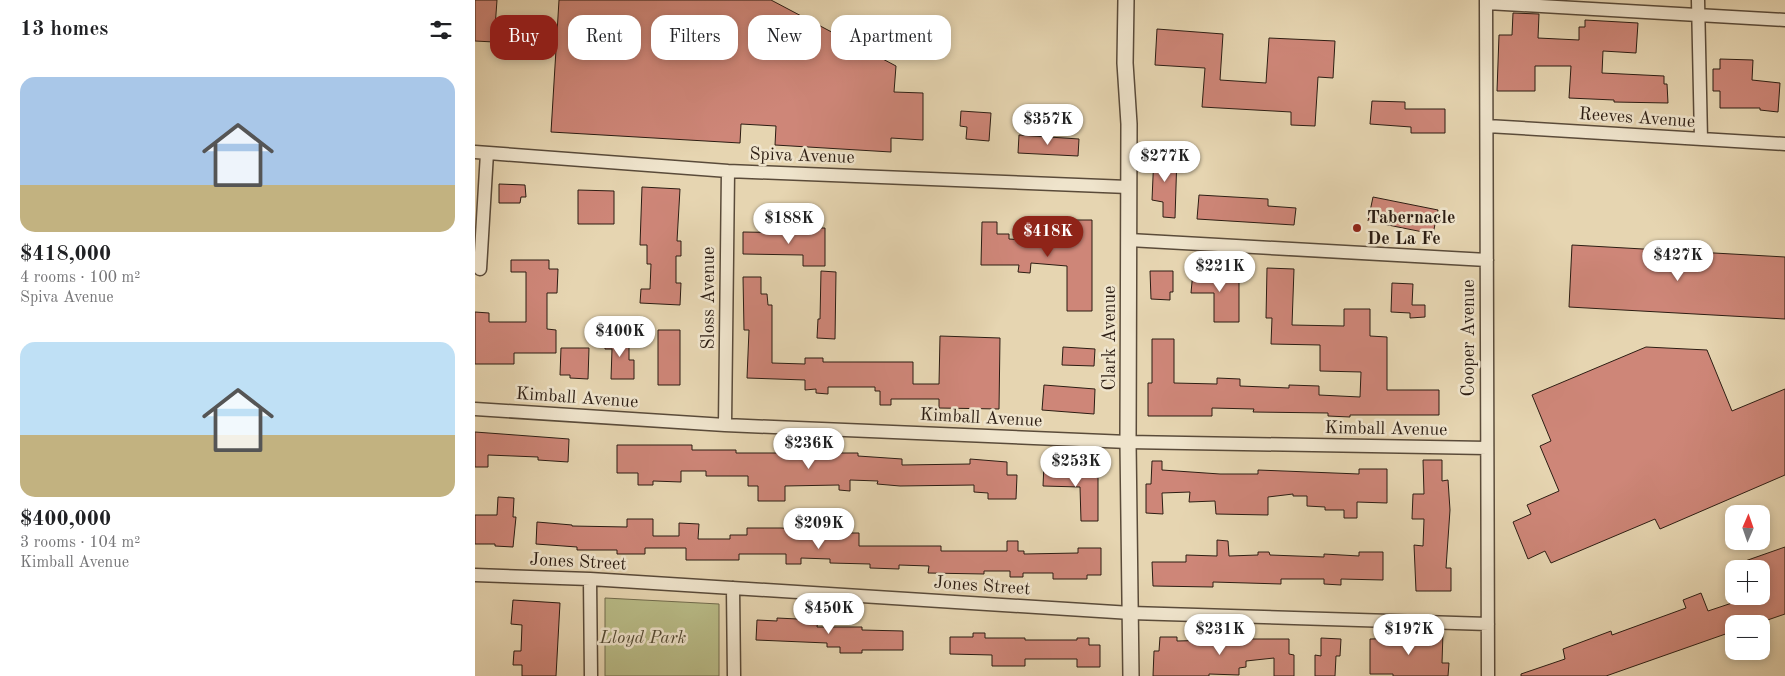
<!DOCTYPE html>
<meta charset="utf-8">
<style>
body{margin:0;font-family:"Old Standard TT",serif;background:#f2f2f2;color:#202124;height:100vh;display:flex;flex-direction:column;font-size:19px;white-space:nowrap}
*{box-sizing:border-box;margin:0}
p{font-size:16px;color:#757577}
.icon{flex:none;width:28px;height:28px;fill:none;stroke:currentColor;stroke-width:2;stroke-linecap:round;stroke-linejoin:round}
.map{position:relative;flex:1;overflow:hidden}
.sheet{display:flex;flex-direction:column;background:#fff;width:475px}
.sheet>*{flex:none}
.hud{position:absolute;left:15px;top:15px;width:475px;height:45px;display:flex;gap:10px}
.needle{width:32px;rotate:2deg}
.controls{position:absolute;left:1250px;top:505px;display:grid;gap:10px}
.controls a{display:grid;place-items:center;width:45px;height:45px;border-radius:10px;background:#fff;box-shadow:0 2px 8px #0003;font-size:25px}
.price{position:absolute;translate:-50% -42px;padding:0 11px;border-radius:18px;background:#fff;color:#222;font-size:16px;line-height:32px;filter:drop-shadow(0 1px 2px #0008)}
.price::after{content:'';position:absolute;left:50%;top:30px;width:15px;height:11px;margin-left:-8px;background:inherit;clip-path:polygon(0 0,100% 0,50% 100%)}
.price.on{background:#8f2418;color:#fff}
ul{padding:0;list-style:none}
li{display:grid;align-content:center;gap:10px;height:265px;padding:0 20px}
li span{display:grid;place-items:center;height:155px;border-radius:15px;color:#555}
li>.icon{margin-inline-start:auto}
span .icon{width:90px;height:90px;fill:#fffc;stroke-width:1}
li b{font-size:21px}
h2{display:flex;justify-content:space-between;align-items:center;height:60px;padding:0 20px;font-size:21px}
.tag{padding:0 18px;border-radius:15px;background:#fff;box-shadow:0 2px 8px #0003;font-size:18px;line-height:45px}
.tag.on{background:#8f2418;color:#fff}
main{display:flex;flex:1;min-height:0}
.map>svg:first-child{display:block}
</style>
<main>
<section class="sheet">
<h2>13 homes<svg class="icon" aria-label="filters" viewBox="0 0 24 24"><path d="M4 7h16M4 17h16"/><circle cx="9" cy="7" r="2"/><circle cx="15" cy="17" r="2"/></svg></h2>
<ul>
<li><span style="background:linear-gradient(#a9c7e8 70%,#c2b280 0)"><svg class="icon" aria-label="home" viewBox="0 0 24 24"><path d="M3 11l9-7 9 7M6 9v11h12V9"/></svg></span><div><b>$418,000</b><p>4 rooms · 100 m²</p><p>Spiva Avenue</p></div></li>
<li><span style="background:linear-gradient(#bfe0f5 60%,#c2b280 0)"><svg class="icon" aria-label="home" viewBox="0 0 24 24"><path d="M3 11l9-7 9 7M6 9v11h12V9"/></svg></span><div><b>$400,000</b><p>3 rooms · 104 m²</p><p>Kimball Avenue</p></div></li>
</ul>
</section>
<div class="map">
<svg width="1310" height="676" viewBox="0 0 1310 676">
<rect width="100%" height="100%" fill="#e6d5b1"/>
<filter id="stains"><feTurbulence type="fractalNoise" baseFrequency=".004" numOctaves="4"/><feColorMatrix values="0 0 0 0 .2 0 0 0 0 .09 0 0 0 0 .02 0 0 0 .5 -.17"/></filter>
<radialGradient id="worn" r=".72"><stop offset=".6" stop-color="#630" stop-opacity="0"/><stop offset="1" stop-color="#630" stop-opacity=".3"/></radialGradient>
<path fill="#b9bc88" stroke="#726c4e" d="M130,598L244,604V676H130Z"/>
<path fill="#ce8678" stroke="#2c1d13" d="M0,0H22L19,42L0,41Z
M84,0H296L421,66L419,92L448,93V140L416,138V152L300,145L301,126L266,124L265,143L76,132Z
M1038,13L1064,14L1063,38L1104,40V27H1110V20L1163,23L1161,53L1128,51L1127,73L1189,76V84H1192L1193,103L1139,102V100L1094,98L1096,66H1060V91H1022L1024,35H1037Z
M682,29L748,34L745,80L791,83L794,38L860,41L858,78L843,77L840,126L816,125V112L727,107L730,68L680,65Z
M1245,59L1278,60L1277,80L1305,83L1303,112L1285,110V108H1245V91H1238V69H1245Z
M897,101L930,102V109H970V133H936V127L895,124Z
M486,111L516,113L514,141L491,139L492,127L485,126Z
M544,135L604,139L603,156L543,153Z
M679,154L702,155L700,218L688,217V202L677,200Z
M24,184L50,185L51,197H46L45,203H24Z
M167,187L205,189L202,241H206V256H201V283H206L205,305L165,303L166,289H175L176,264H172V245H165Z
M103,190L139,191V224H103Z
M724,195L793,199V206L821,208L819,225L722,219Z
M898,197L963,210L958,234L893,221Z
M592,220H617V311H592V266L556,263L555,273L543,272L544,265H506L507,222H522V234H534V239L592,243Z
M328,228H350V266H328V255L268,254V232L328,233Z
M1097,245L1310,257V319L1094,307Z
M36,260H74V269H83L82,293H72V329L81,330V353H39V364H0V312L14,313V322H51V272H36Z
M792,268L819,269L817,325L869,326V309H895V336L912,337V390H964V415H875V417L853,416V413L778,412L779,409L737,408V416H673V383H677V339H699V383L742,384V378L765,379V386L814,388V385L844,386V395L885,397L886,372L845,371V345L796,344L797,318H791Z
M346,271L361,272L360,339L342,338L343,319H345Z
M675,271H698V292H695V300L676,299Z
M718,271L764,273V322H739V293H716Z
M268,277H286V294H292L293,305H297V363L330,364V358H348V362H438V384H464L465,336L525,338L524,409L464,408V399H416V405H405V391H400V387H353V394L341,393V389L330,390V380L272,378L274,330H269Z
M917,283L938,284L937,305H950V317L935,318V313L916,312Z
M183,330H205V385H183Z
M130,334H145L144,346H154V360H159V379H136L137,349H130Z
M588,347L620,349L619,366L587,365Z
M1171,347L1232,350L1257,411L1310,389V475L1185,529L1180,519L1076,563L1070,551L1053,559L1038,522L1056,514L1052,505L1084,491L1065,446L1076,441L1057,395Z
M86,348H114L113,379L95,378V375H85Z
M569,385L620,389L619,414L567,410Z
M0,432L94,439L93,462L63,460V457L13,455V467H0Z
M142,445H217V450H261V453H383V456L427,459V465L495,464V459L532,462V475H542L541,499H513V493L499,492V485L425,486L402,484L403,481L375,480V491L364,490V485L310,486V501H283V486H273V476H231V471H206V482L178,481V485H163V473H142Z
M948,460H967V481L973,480L975,510L971,568H976V591H941L939,545L948,546L949,519H937L938,494H949Z
M677,461H687V470L745,474H783V470L884,474V469H912V503L882,502V518H869V510H850V507L832,506V496H818V494L793,497V515L741,514L740,501L714,502L715,492L687,493L688,514L671,513V484H676Z
M569,464L594,465L593,475L623,474V521H606L605,487L568,486Z
M23,497L39,498L38,517H41L38,547L20,546V544H0V515H22Z
M152,519H178V536H204V523L224,524L223,539H255V535H272V528H306L342,530V533H384V546H466V551H532V541H543V551H549V554L603,553V548H626V575H612V579H578V573H548V577H535V571H509V574L453,573L454,566L424,565V569L395,568V564L355,563V559L326,558V564H311V554H264V560H211V548H170V554H142V550H102V547L61,544L62,522L97,525V526L152,527Z
M742,540L753,541L754,556L783,555V552H794L795,555L849,557V554L884,556V552H908V580L866,579V585L849,584V579H806V584L738,582V587L678,586L677,562H711V555L742,556Z
M1310,547V614L1281,624H1259V631L1131,676H1046V674L1090,659L1088,649L1136,631L1137,635L1211,608L1208,600L1226,593L1233,611L1266,600L1264,596H1286V569H1254L1253,567Z
M38,600L85,603L81,676H47V665H38L39,651H46L47,625L36,624Z
M302,618L343,620L342,627H387V630L428,631V650H387V653H365V647H352V643L281,640L282,620L302,621Z
M935,632H968L967,663H974L973,676H918V674H895V639L934,638Z
M498,633H510V638H550V640H602V638H614V645H625V667H602V659H550V666H517V655L475,654V637H498Z
M743,636H771V639H814V654L819,655V676H799V658L771,661V667L764,668V675L734,674V676H678L679,651H684L685,637H702V641L743,640Z
M846,638L866,639L865,656H861L860,676H840V655L846,656Z"/>
<g fill="none" stroke-linecap="round" stroke-linejoin="round">
<defs>
<path id="minor" d="M1011,0L1013,676
M1223,0L1226,139
M1012,3L1310,20
M1012,126L1310,144
M0,152L253,171L653,187
M654,240L1012,260
M5,269L12,153
M0,409L250,425L653,442L1012,448
M250,425L253,171
M0,575L115,579L656,613L1013,624
M115,579L116,676
M258,588L259,676"/>
<path id="tertiary" d="M651,0L650,63L654,124L653,442L656,676"/>
</defs>
<use href="#minor" stroke="#5a4b3a" stroke-width="15"/>
<use href="#tertiary" stroke="#5a4b3a" stroke-width="18"/>
<use href="#minor" stroke="#efe4cc" stroke-width="12"/>
<use href="#tertiary" stroke="#efe4cc" stroke-width="15"/>
</g>
<circle fill="#8f2418" stroke="#efe4cc" stroke-width="2" cx="882" cy="228" r="5"/>
<g text-anchor="middle" dominant-baseline="central" stroke-width="5" stroke-linejoin="round" paint-order="stroke">
<g font-size="18" fill="#2c1d13" stroke="#efe4cc">
<text transform="translate(1162 118) rotate(4)">Reeves Avenue</text>
<text transform="translate(327 156) rotate(2)">Spiva Avenue</text>
<text transform="translate(234 298) rotate(-90)">Sloss Avenue</text>
<text transform="translate(635 338) rotate(-90)">Clark Avenue</text>
<text transform="translate(994 338) rotate(-90)">Cooper Avenue</text>
<text transform="translate(102 398) rotate(4)">Kimball Avenue</text>
<text transform="translate(506 418) rotate(3)">Kimball Avenue</text>
<text transform="translate(911 429) rotate(1)">Kimball Avenue</text>
<text transform="translate(103 562) rotate(3)">Jones Street</text>
<text transform="translate(507 586) rotate(4)">Jones Street</text>
</g>
<g font-size="18" font-weight="bold" fill="#2c1d13" stroke="#efe4cc" text-anchor="start">
<text x="892" y="218">Tabernacle<tspan x="892" dy="21">De La Fe</tspan></text>
</g>
<g font-size="18" font-style="italic" fill="#564d36" stroke="#efe4cc">
<text x="168" y="638">Lloyd Park</text>
</g>
</g>
<rect width="100%" height="100%" filter="url(#stains)"/>
<rect width="100%" height="100%" fill="url(#worn)"/>
</svg>
<div class="controls">
<a><svg class="needle" viewBox="-14 -14 28 28"><path d="M0-13l5 13h-10z" fill="#e53935"/><path d="M0 13l5-13h-10z" fill="#757577"/></svg></a>
<a>+</a>
<a>−</a>
</div>
<b class="price" style="left:573px;top:146px">$357K</b>
<b class="price" style="left:690px;top:183px">$277K</b>
<b class="price" style="left:314px;top:245px">$188K</b>
<b class="price on" style="left:573px;top:258px">$418K</b>
<b class="price" style="left:1203px;top:282px">$427K</b>
<b class="price" style="left:745px;top:293px">$221K</b>
<b class="price" style="left:145px;top:358px">$400K</b>
<b class="price" style="left:334px;top:470px">$236K</b>
<b class="price" style="left:601px;top:488px">$253K</b>
<b class="price" style="left:344px;top:550px">$209K</b>
<b class="price" style="left:354px;top:635px">$450K</b>
<b class="price" style="left:745px;top:656px">$231K</b>
<b class="price" style="left:934px;top:656px">$197K</b>
<div class="hud">
<a class="tag on">Buy</a>
<a class="tag">Rent</a>
<a class="tag">Filters</a>
<a class="tag">New</a>
<a class="tag">Apartment</a>
</div>
</div>
</main>
